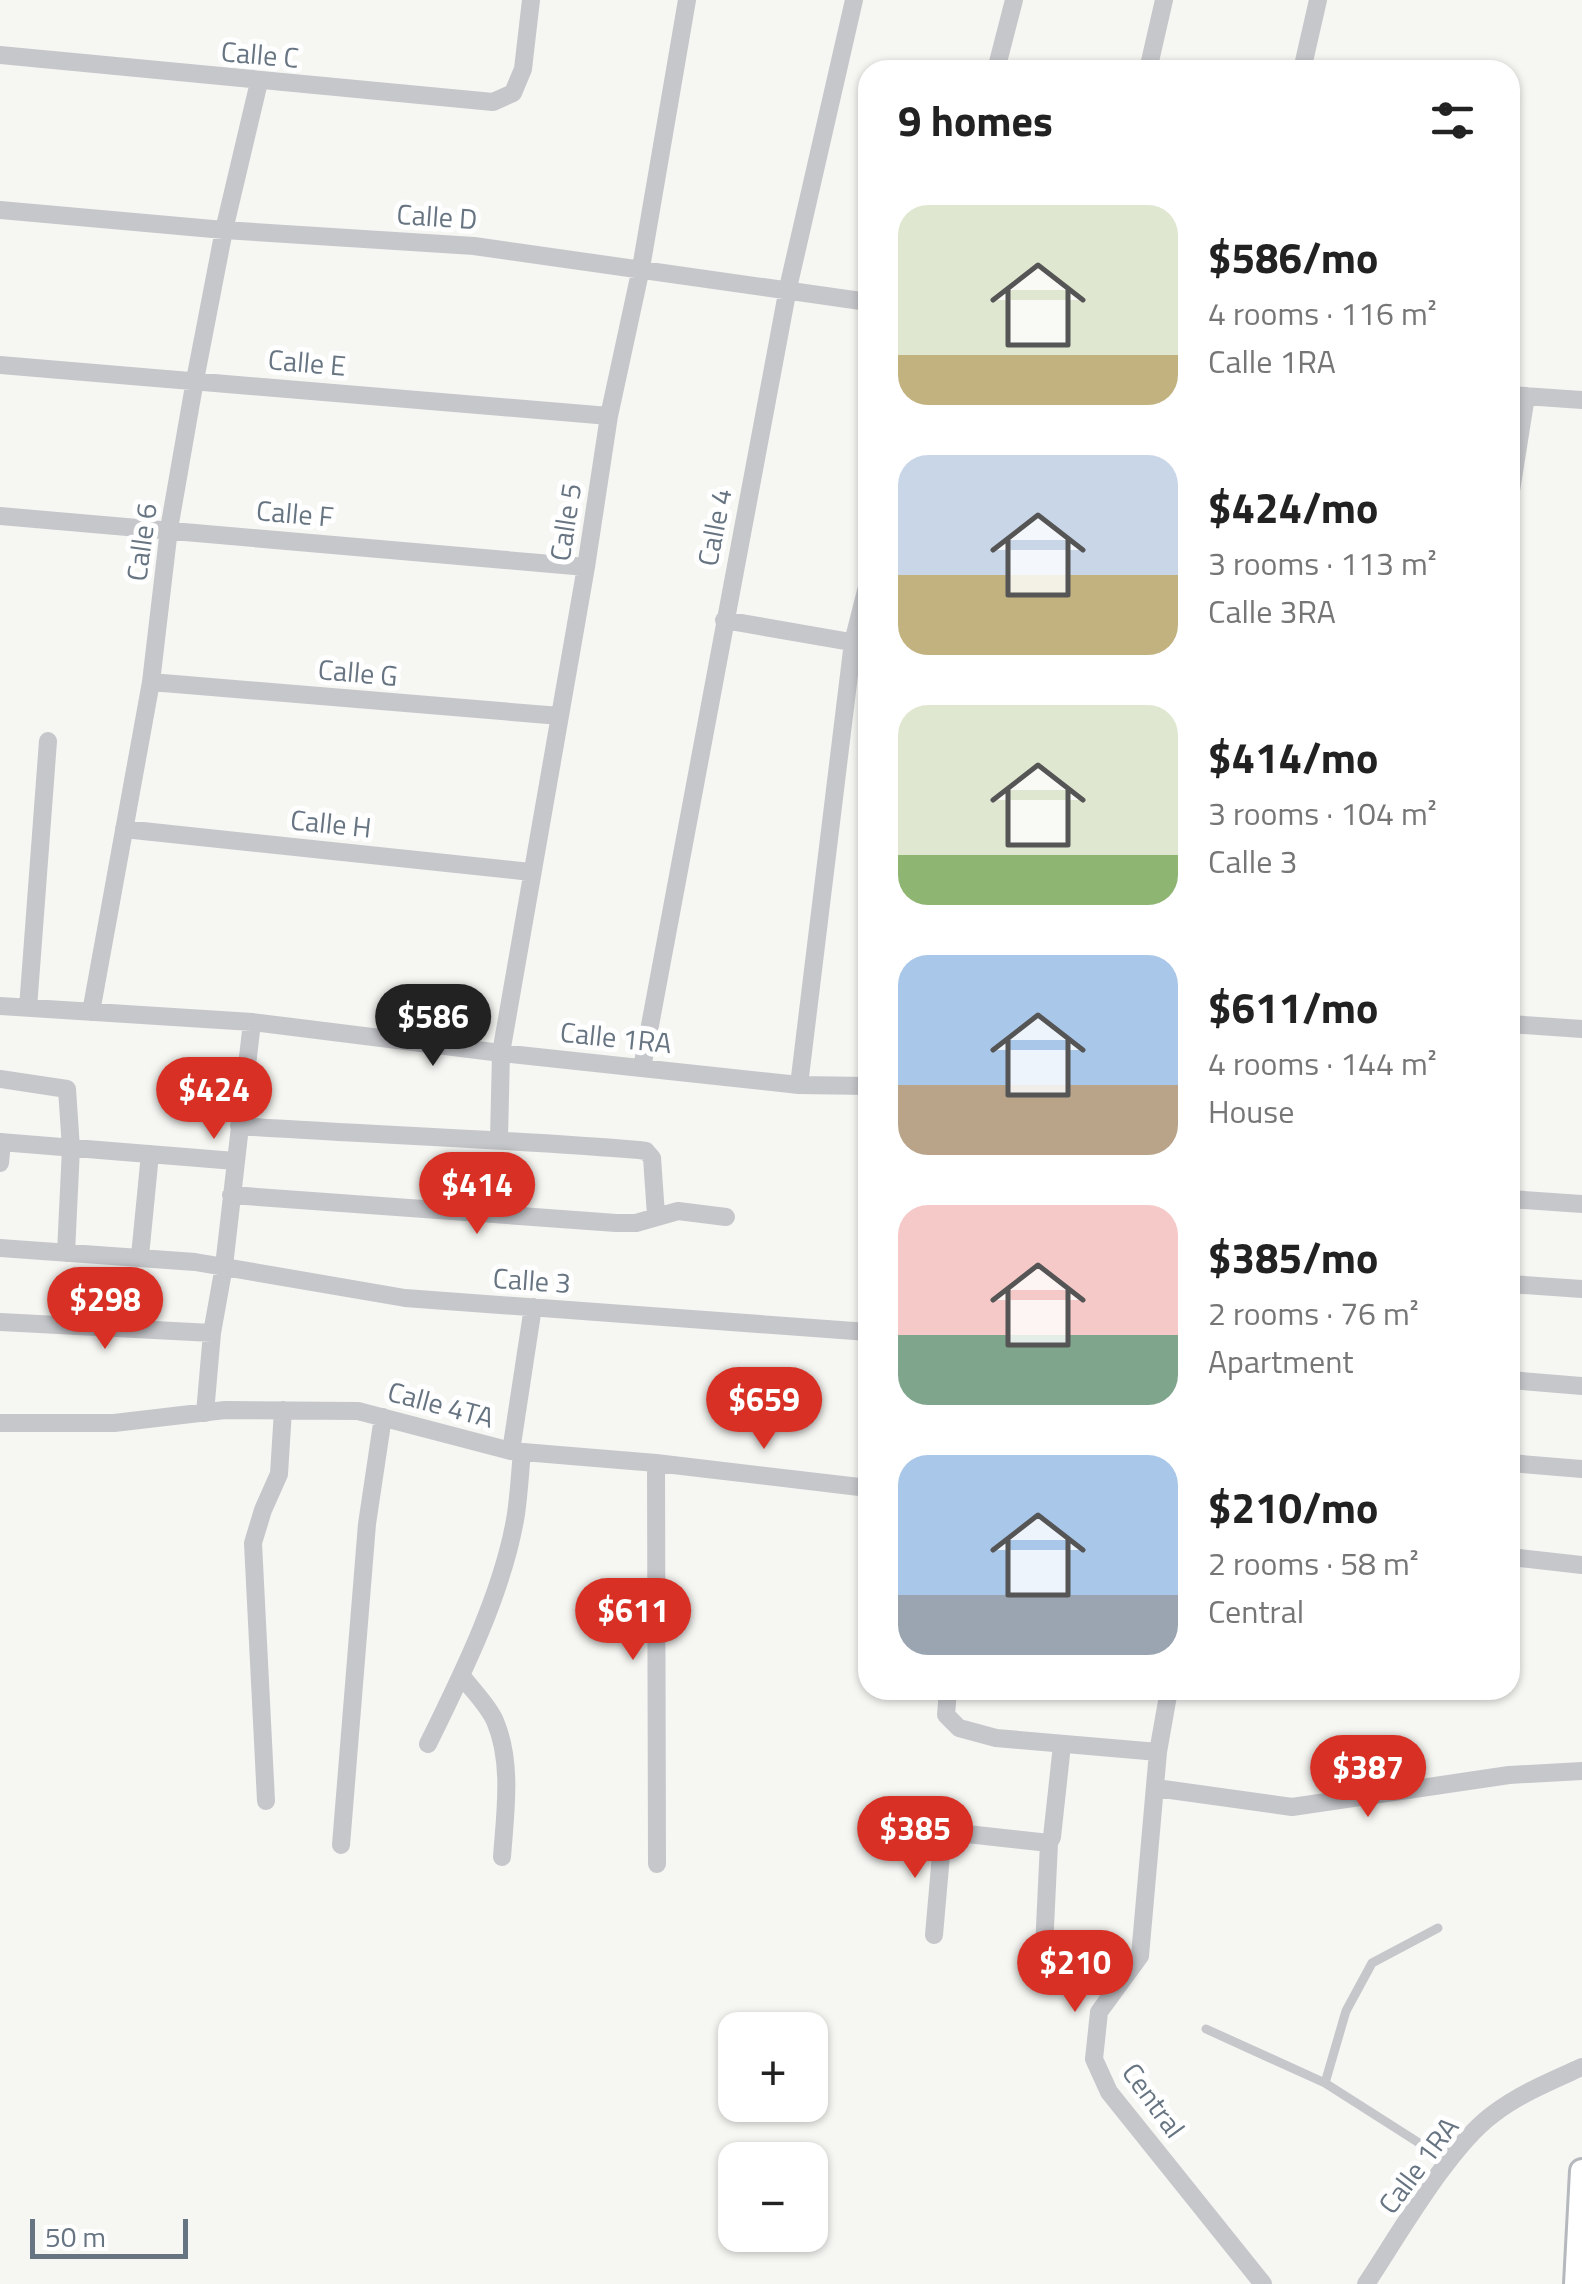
<!DOCTYPE html>
<meta charset="utf-8">
<style>
body{margin:0;font-family:"Titillium Web",sans-serif;background:#f2f2f2;color:#222;height:100vh;display:flex;flex-direction:column;font-size:38px;white-space:nowrap}
*{box-sizing:border-box;margin:0}
p{font-size:32px;color:#767676}
.icon{flex:none;width:55px;height:55px;fill:none;stroke:currentColor;stroke-width:2;stroke-linecap:round;stroke-linejoin:round}
.map{position:relative;flex:1;overflow:hidden}
.details{position:absolute;left:858px;top:60px;width:662px;height:1640px;display:flex;flex-direction:column;background:#fff;border-radius:30px;box-shadow:0 2px 8px #0004}
.details>*{flex:none}
.buttons{position:absolute;left:718px;top:2012px;display:grid;gap:20px}
.buttons a{display:grid;place-items:center;width:110px;height:110px;border-radius:20px;background:#fff;box-shadow:0 2px 8px #0004;font-size:50px}
.scale{position:absolute;left:30px;bottom:25px;width:158px;box-sizing:border-box;padding-left:10px;border:5px solid #677482;border-top:0;font-size:28px;line-height:35px;white-space:nowrap;color:#677482;-webkit-text-stroke:8px #fff;paint-order:stroke}
.price{position:absolute;translate:-50% -85px;padding:0 22px;border-radius:35px;background:#d93025;color:#fff;font-size:32px;line-height:65px;filter:drop-shadow(0 2px 5px #0008)}
.price::after{content:'';position:absolute;left:50%;top:60px;width:30px;height:22px;margin-left:-15px;background:inherit;clip-path:polygon(0 0,100% 0,50% 100%)}
.price.on{background:#222;color:#fff}
ul{padding:0;list-style:none}
li{display:flex;align-items:center;gap:30px;height:250px;padding:0 40px}
li span{display:grid;place-items:center;flex:none;width:280px;height:200px;border-radius:30px;color:#555}
li>.icon{margin-inline-start:auto}
span .icon{width:120px;height:120px;fill:#fffc;stroke-width:1}
li b{font-size:42px}
h2{display:flex;justify-content:space-between;align-items:center;height:120px;padding:0 40px;font-size:42px}
.map>svg:first-child{display:block}
</style>
<div class="map">
<svg width="1582" height="2284" viewBox="0 0 1582 2284">
<rect width="100%" height="100%" fill="#f6f6f3"/>
<g fill="none" stroke-linecap="round" stroke-linejoin="round">
<defs>
<path id="secondary" d="M1576,2284L1582,2171"/>
</defs>
<use href="#secondary" stroke="#b5b9bd" stroke-width="28"/>
<path stroke="#c5c7cb" stroke-width="9" d="M1206,2029L1325,2083L1449,2162
M1325,2083L1346,2011L1372,1963L1438,1928"/>
<path stroke="#c5c7cb" stroke-width="18" d="M0,55L493,102L513,93L523,69L531,0
M996,70L1014,0
M1148,70L1164,0
M1302,70L1318,0
M0,210L224,230L474,246L868,302
M0,365L609,416
M1510,395L1582,400
M1510,497L1526,396
M0,516L586,567
M724,620L868,645
M151,682L560,716
M124,829L531,872
M0,1006L252,1022L501,1053L799,1085L868,1086
M28,1008L48,741
M91,1012L151,682L169,529L195,380L224,230L259,82
M1510,1024L1582,1029
M642,1068L788,288L854,0
M0,1079L67,1089L71,1148L66,1253
M799,1085L853,642L868,583
M239,1126C373,1135 506,1139 639,1150L646,1151L652,1158L656,1215
M499,1138L501,1053L586,567L609,416L641,268L687,0
M0,1142L235,1161
M0,1163L2,1142
M231,1195L616,1223H636L678,1211L726,1217
M1510,1199L1582,1204
M0,1248L195,1262L405,1298L868,1332
M140,1256L150,1154
M1510,1284L1582,1289
M0,1322L212,1333
M1510,1380L1582,1386
M205,1413L212,1333L224,1266L252,1022
M0,1423H114L225,1410L358,1411L511,1451L656,1463L868,1488
M511,1451L533,1307
M656,1463L657,1864
M1510,1463L1582,1469
M1510,1557L1582,1565
M462,1676C472,1690 488,1705 495,1721C513,1763 505,1814 502,1857
M948,1690L946,1715L959,1728L996,1738L1158,1752
M1169,1690L1158,1752L1140,1956L1099,2012L1094,2059L1109,2092L1263,2284
M428,1744C462,1675 504,1590 516,1514C519,1493 520,1473 522,1452
M1156,1788L1292,1807L1509,1775L1582,1771
M266,1801L253,1543L263,1510L279,1474L283,1410
M913,1828L1049,1843L1052,1837L1062,1745
M341,1845L367,1524L383,1417
M934,1935L943,1832
M1044,1948L1049,1843
M1366,2284C1398,2236 1448,2148 1492,2115C1519,2094 1551,2081 1582,2067"/>
<use href="#secondary" stroke="#fff" stroke-width="22"/>
</g>
<g text-anchor="middle" dominant-baseline="central" stroke-width="10" stroke-linejoin="round" paint-order="stroke">
<g font-size="28" fill="#677482" stroke="#fff">
<text transform="translate(260 54) rotate(5)">Calle C</text>
<text transform="translate(437 216) rotate(4)">Calle D</text>
<text transform="translate(307 362) rotate(5)">Calle E</text>
<text transform="translate(295 513) rotate(5)">Calle F</text>
<text transform="translate(565 522) rotate(-81)">Calle 5</text>
<text transform="translate(714 527) rotate(-79)">Calle 4</text>
<text transform="translate(141 542) rotate(-82)">Calle 6</text>
<text transform="translate(358 672) rotate(5)">Calle G</text>
<text transform="translate(331 823) rotate(6)">Calle H</text>
<text transform="translate(616 1037) rotate(6)">Calle 1RA</text>
<text transform="translate(532 1280) rotate(4)">Calle 3</text>
<text transform="translate(441 1404) rotate(15)">Calle 4TA</text>
<text transform="translate(1154 2100) rotate(54)">Central</text>
<text transform="translate(1418 2165) rotate(-53)">Calle 1RA</text>
</g>
</g>
</svg>
<div class="buttons">
<a>+</a>
<a>−</a>
</div>
<div class="scale">50 m</div>
<b class="price on" style="left:433px;top:1069px">$586</b>
<b class="price" style="left:214px;top:1142px">$424</b>
<b class="price" style="left:477px;top:1237px">$414</b>
<b class="price" style="left:105px;top:1352px">$298</b>
<b class="price" style="left:764px;top:1452px">$659</b>
<b class="price" style="left:633px;top:1663px">$611</b>
<b class="price" style="left:1368px;top:1820px">$387</b>
<b class="price" style="left:915px;top:1881px">$385</b>
<b class="price" style="left:1075px;top:2015px">$210</b>
<section class="details">
<h2>9 homes<svg class="icon" aria-label="filters" viewBox="0 0 24 24"><path d="M4 7h16M4 17h16"/><circle cx="9" cy="7" r="2"/><circle cx="15" cy="17" r="2"/></svg></h2>
<ul>
<li><span style="background:linear-gradient(#dfe7d0 75%,#c2b280 0)"><svg class="icon" aria-label="home" viewBox="0 0 24 24"><path d="M3 11l9-7 9 7M6 9v11h12V9"/></svg></span><div><b>$586/mo</b><p>4 rooms · 116 m²</p><p>Calle 1RA</p></div></li>
<li><span style="background:linear-gradient(#c9d6e8 60%,#c2b280 0)"><svg class="icon" aria-label="home" viewBox="0 0 24 24"><path d="M3 11l9-7 9 7M6 9v11h12V9"/></svg></span><div><b>$424/mo</b><p>3 rooms · 113 m²</p><p>Calle 3RA</p></div></li>
<li><span style="background:linear-gradient(#dfe7d0 75%,#8fb573 0)"><svg class="icon" aria-label="home" viewBox="0 0 24 24"><path d="M3 11l9-7 9 7M6 9v11h12V9"/></svg></span><div><b>$414/mo</b><p>3 rooms · 104 m²</p><p>Calle 3</p></div></li>
<li><span style="background:linear-gradient(#a9c7e8 65%,#b9a48a 0)"><svg class="icon" aria-label="home" viewBox="0 0 24 24"><path d="M3 11l9-7 9 7M6 9v11h12V9"/></svg></span><div><b>$611/mo</b><p>4 rooms · 144 m²</p><p>House</p></div></li>
<li><span style="background:linear-gradient(#f6c9c9 65%,#7fa58c 0)"><svg class="icon" aria-label="home" viewBox="0 0 24 24"><path d="M3 11l9-7 9 7M6 9v11h12V9"/></svg></span><div><b>$385/mo</b><p>2 rooms · 76 m²</p><p>Apartment</p></div></li>
<li><span style="background:linear-gradient(#a9c7e8 70%,#9aa5b1 0)"><svg class="icon" aria-label="home" viewBox="0 0 24 24"><path d="M3 11l9-7 9 7M6 9v11h12V9"/></svg></span><div><b>$210/mo</b><p>2 rooms · 58 m²</p><p>Central</p></div></li>
</ul>
</section>
</div>
